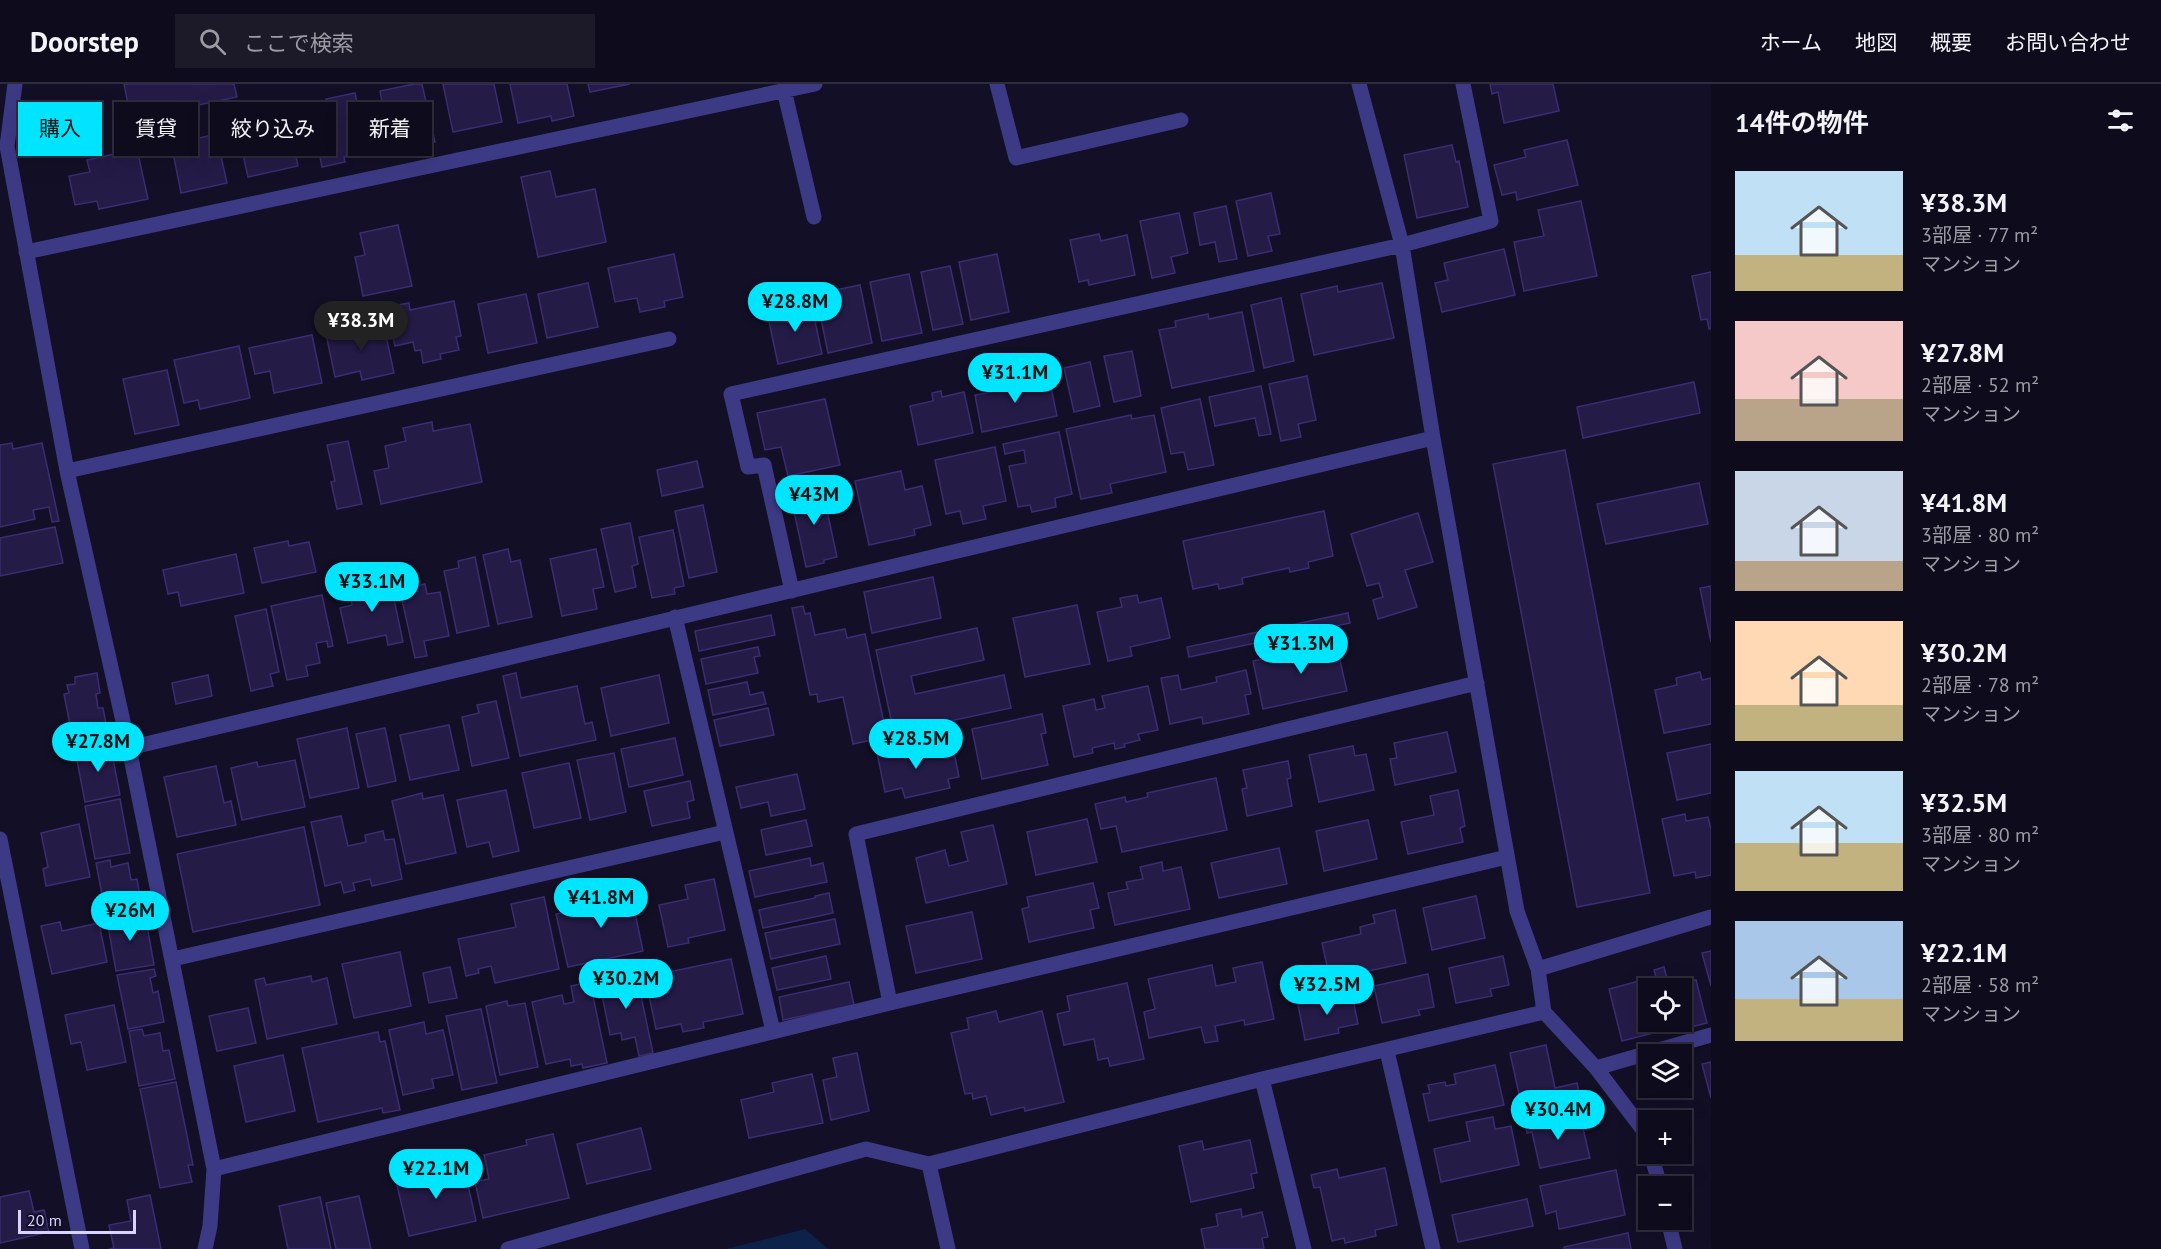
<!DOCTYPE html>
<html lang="ja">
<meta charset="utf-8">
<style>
body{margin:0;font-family:"PT Sans","Noto Sans JP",sans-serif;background:#1c1929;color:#f1f3f6;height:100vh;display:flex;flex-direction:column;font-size:22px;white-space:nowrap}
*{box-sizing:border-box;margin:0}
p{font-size:20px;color:#9b9ba3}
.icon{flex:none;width:33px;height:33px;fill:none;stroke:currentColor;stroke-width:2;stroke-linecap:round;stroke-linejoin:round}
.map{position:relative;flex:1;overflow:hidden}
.side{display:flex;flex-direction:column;background:#0e0b1c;width:450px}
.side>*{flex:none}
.hud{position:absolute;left:18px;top:18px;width:570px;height:54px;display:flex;gap:12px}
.buttons{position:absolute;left:1638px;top:894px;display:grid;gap:12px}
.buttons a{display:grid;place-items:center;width:54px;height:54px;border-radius:0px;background:#0e0b1c;box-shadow:0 6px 24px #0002,0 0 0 2px #2e2b3b;font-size:30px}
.scale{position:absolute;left:18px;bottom:15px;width:118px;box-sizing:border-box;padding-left:6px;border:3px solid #d9d4ff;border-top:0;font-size:16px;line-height:21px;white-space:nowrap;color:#d9d4ff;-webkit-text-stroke:4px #130f26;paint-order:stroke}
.price{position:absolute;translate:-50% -51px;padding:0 14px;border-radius:21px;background:#00e5ff;color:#111;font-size:20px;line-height:39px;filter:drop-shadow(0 2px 3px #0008)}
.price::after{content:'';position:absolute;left:50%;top:36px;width:18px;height:14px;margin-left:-9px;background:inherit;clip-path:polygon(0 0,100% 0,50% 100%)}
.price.current{background:#222;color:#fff}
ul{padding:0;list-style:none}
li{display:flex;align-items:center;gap:18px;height:150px;padding:0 24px}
li span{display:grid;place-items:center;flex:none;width:168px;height:120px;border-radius:0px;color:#555}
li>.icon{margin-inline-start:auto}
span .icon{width:72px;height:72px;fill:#fffc;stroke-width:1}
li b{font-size:26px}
h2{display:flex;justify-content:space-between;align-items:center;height:72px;padding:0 24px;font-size:26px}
.tag{padding:0 21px;border-radius:0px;background:#0e0b1c;box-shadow:0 6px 24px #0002,0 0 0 2px #2e2b3b;font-size:21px;line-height:54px}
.tag.current{background:#00e5ff;color:#111}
header{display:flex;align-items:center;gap:36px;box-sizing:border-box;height:84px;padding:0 30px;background:#0e0b1c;border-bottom:2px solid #2e2b3b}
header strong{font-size:28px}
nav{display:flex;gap:33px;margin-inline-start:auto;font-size:21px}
.search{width:420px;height:54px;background:#1c1929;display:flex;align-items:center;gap:15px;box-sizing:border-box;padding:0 21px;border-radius:0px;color:#9b9ba3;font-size:22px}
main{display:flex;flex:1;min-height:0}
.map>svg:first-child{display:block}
</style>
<header>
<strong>Doorstep</strong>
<div class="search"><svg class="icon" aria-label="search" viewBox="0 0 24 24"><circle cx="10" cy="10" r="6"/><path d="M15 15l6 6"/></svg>ここで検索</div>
<nav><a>ホーム</a><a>地図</a><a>概要</a><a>お問い合わせ</a></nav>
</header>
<main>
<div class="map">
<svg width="1711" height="1165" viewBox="0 0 1711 1165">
<rect width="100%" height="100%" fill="#130f26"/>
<path fill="#0c2248" d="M805,1145L828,1165H726Z"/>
<path fill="#241b47" stroke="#3b2d73" stroke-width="1.5" d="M124,0H234L237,13L131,35Z
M414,0H422L435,58L403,65L402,58L385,62L378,29L384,28L380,7Z
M443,0H494L502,38L453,48Z
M510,0H567L574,32L552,37L551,32L518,39Z
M588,0H630L590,8Z
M1490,0H1553L1559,27L1504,39L1498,8L1492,10Z
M355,9L367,68L344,73L345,78L322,83L311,29L328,25L326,15Z
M262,26L264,39L288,34L298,82L248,93L238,48L235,49L231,33Z
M193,48L195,55L216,50L227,99L181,109L170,53Z
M1567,56L1578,101L1517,116L1516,108L1502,111L1494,81L1526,73L1524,66Z
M1452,61L1456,78L1459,77L1468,123L1417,134L1404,71Z
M137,65L148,115L99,125L97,117L75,121L69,92L90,88L87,76Z
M550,87L556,113L595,105L606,158L538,173L521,93Z
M1271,109L1280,150L1268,152L1272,167L1248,172L1236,117Z
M1581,117L1597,192L1524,207L1514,158L1544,152L1538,126Z
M1226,122L1237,175L1219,178L1215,158L1200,161L1194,129Z
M1179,129L1188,169L1171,173L1175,189L1152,194L1140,137Z
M398,141L412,202L363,212L355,173L365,171L360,149Z
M1099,150L1101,157L1127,151L1135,191L1089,201L1088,196L1079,198L1070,156Z
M1504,165L1515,211L1442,228L1435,199L1448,196L1444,179Z
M674,170L683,213L664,217L665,223L640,228L637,214L615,218L608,184Z
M997,170L1009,228L971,236L959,178Z
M950,182L963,240L933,246L921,188Z
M1711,188V245H1709L1707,235L1701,236L1692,192Z
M909,190L922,249L882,257L870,198Z
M588,199L598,243L547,254L538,210Z
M1382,199L1394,254L1314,271L1301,210L1337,202L1338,208Z
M860,201L872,259L828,269L816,210Z
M526,210L537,259L488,269L478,220Z
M1281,214L1294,277L1264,284L1251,221Z
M454,217L461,252L456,253L459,266L440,270L441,275L423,279L421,266L415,267L413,258L395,262L387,223L409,219L410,226Z
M811,218L822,270L778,280L767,228Z
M1242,228L1254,287L1172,304L1159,246L1176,243L1175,237L1208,230L1209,235Z
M383,238L394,289L362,296L360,287L335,293L326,250Z
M312,251L322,299L274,309L270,287L255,290L249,264Z
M239,262L250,314L200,325L198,316L184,319L174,276Z
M1132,267L1141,312L1114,318L1104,272Z
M1090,278L1100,322L1074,328L1064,284Z
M167,286L179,341L135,350L123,295Z
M1307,292L1316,336L1298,340L1301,353L1281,357L1269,300Z
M1017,293L1019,300L1049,294L1057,332L982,348L975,311L992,308L990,299Z
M1694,298L1700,329L1583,354L1577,323Z
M1261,302L1271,350L1259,352L1255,334L1215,342L1209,313Z
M941,307L942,313L964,308L973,349L918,361L910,322L933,317L932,309Z
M825,315L840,381L788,392L781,363L765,366L757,329Z
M1200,315L1214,381L1188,386L1184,368L1171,370L1161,324Z
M1131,331L1132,335L1154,331L1166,388L1110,400L1112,409L1081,415L1066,345Z
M432,338L433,347L470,340L482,398L381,420L374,387L389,384L385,362L406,357L403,344Z
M1059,348L1072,410L1055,414L1056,423L1032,428L1030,421L1018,423L1009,382L1026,379L1024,366L1005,370L1003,360Z
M348,357L362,420L337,425L331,398L335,397L327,361Z
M12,359L13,365L42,359L59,437L52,438L49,423L33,426L35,435L0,443V361Z
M995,363L1006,417L983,422L986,435L963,440L960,427L946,430L935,376Z
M1565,366L1650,809L1577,823L1493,380Z
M697,377L703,403L662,412L657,386Z
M901,387L905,406L922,402L931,441L914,445L915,451L869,461L855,397Z
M1699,399L1708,440L1606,460L1597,420Z
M822,403L837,473L824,476V479L806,483L790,409Z
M703,421L717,488L689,494L675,427Z
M1324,427L1333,472L1308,478L1309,484L1290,488L1289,484L1242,494L1243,500L1219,505L1218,500L1193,505L1183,457Z
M1418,429L1433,478L1405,486L1417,523L1378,535L1373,516L1383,513L1379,499L1367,502L1351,450Z
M630,439L638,480L632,482L636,503L615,508L601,445Z
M55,443L63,479L0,492V454Z
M673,446L684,502L674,504L675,510L652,514L639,453Z
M288,457L289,462L309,458L316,488L262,499L254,464Z
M508,465L511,478L520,476L532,533L498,540L483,471Z
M596,465L604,503L593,505L597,525L562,532L550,475Z
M236,470L244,509L181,522L178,508L168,510L163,486Z
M475,473L489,542L457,549L444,487L459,484L458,477Z
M933,493L941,534L872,549L864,508Z
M369,496L370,500L390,496L403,558L388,561L386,551L348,559L340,524L352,521L348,500Z
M425,500L427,510L440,508L449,552L424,557L427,572L415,574L402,516L408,514L406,504Z
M1711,502V558L1700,504Z
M322,511L333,562L328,563L327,557L316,559L320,579L306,582L308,592L287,596L271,522Z
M1137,511L1139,519L1161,514L1170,554L1130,563L1132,572L1108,577L1097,528L1122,523L1120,514Z
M1077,521L1090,580L1025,593L1013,534Z
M803,522L805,530L810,529L815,551L845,545L847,554L865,550L887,653L853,660L843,613L818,618L817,610L810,611L792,524Z
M266,525L279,588L270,590L273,602L251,607L235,532Z
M1348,529L1350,539L1189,573L1187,563Z
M771,531L775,551L699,567L695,547Z
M977,544L984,576L911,592L915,610L1004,591L1011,624L894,649L876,566Z
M1339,554L1343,571L1339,572L1347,607L1263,625L1253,577L1317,563L1316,559Z
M758,563L760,572L754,573L758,589L706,600L701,575Z
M1246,586L1251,610L1245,611L1249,630L1203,640L1202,633L1170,640L1161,594L1178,591L1181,606L1217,598L1216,593Z
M1700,588L1702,596L1711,594V640L1664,649L1655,606L1677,601L1676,594Z
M97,589L100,609L96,610L98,624H103L109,656L74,662L64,610L69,609L67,601L75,600V593Z
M516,589L521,614L577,602L585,640L592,638L596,656L520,672L503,592Z
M208,591L212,612L176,620L172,599Z
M659,591L669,639L611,652L601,604Z
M747,598L750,611L763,608L766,620L713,631L708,606Z
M1148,602L1158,646L1138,650L1140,656L1124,660L1125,663L1115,665L1114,659L1092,664L1093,669L1074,673L1063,622L1094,615L1096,626L1105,624L1102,612Z
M496,617L509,674L472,682L462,633L479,629L477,621Z
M768,624L774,651L720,662L714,636Z
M1042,630L1046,649L1041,650L1048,681L982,695L972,645Z
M449,641L459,686L410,696L400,651Z
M347,644L359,704L310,714L297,655Z
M385,644L396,697L368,703L356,650Z
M1447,648L1456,688L1395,701L1390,675L1397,674L1394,659Z
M675,654L683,691L629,703L621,665Z
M905,658L908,672L953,663L959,693L948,695L950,704L905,714L902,704L885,708L876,664Z
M110,659L120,711L85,718L75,666Z
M1711,660V709L1677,716L1667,669Z
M1353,662L1355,672L1366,670L1374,706L1319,718L1309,671Z
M614,669L626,728L590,736L577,676Z
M295,676L305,723L242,736L231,684L257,678L258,683Z
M1288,677L1291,694L1287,695L1292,722L1247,732L1242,705L1247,704L1243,686Z
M569,679L581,734L534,744L522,689Z
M216,682L224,719L231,717L236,741L177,753L164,693Z
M797,690L805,725L771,732L768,718L741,724L736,703Z
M1216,694L1227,746L1122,768L1116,742L1101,745L1095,720L1125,713L1126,718L1148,713L1147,709Z
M690,697L694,716L687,718L690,734L652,742L644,707Z
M506,706L519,767L493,773L489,758L467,763L457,716Z
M1458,706L1465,742L1460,744L1463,758L1408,770L1401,738L1434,731L1430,712Z
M422,709L423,715L443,711L456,769L406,780L392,717Z
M120,715L130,769L95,775L85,722Z
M1685,730L1686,737L1708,733L1711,745V791L1696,794L1695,788L1674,792L1662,735Z
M341,732L348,762L366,758L365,751L383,747L385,756L394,755L402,795L372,802L370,795L353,799L355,806L344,809L341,798L325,802L311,738Z
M1087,735L1097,778L1036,791L1027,748Z
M806,736L812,762L766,771L761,746Z
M1368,736L1377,775L1324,787L1316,747Z
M79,740L90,793L46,802L43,785L48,783L41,749Z
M993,741L1007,800L926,819L916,774L945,766L949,782L968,777L961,748Z
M304,743L320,821L193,848L177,770Z
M1279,764L1287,800L1219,814L1211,779Z
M810,774L811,782L823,779L827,798L755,813L749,787Z
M110,776L111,783L128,779L131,796L137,795L142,825L106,832L96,779Z
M1162,778L1163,787L1181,783L1190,825L1115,841L1108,809L1128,805L1126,798L1143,795L1140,783Z
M628,795L643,867L568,883L556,830L595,821L596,826L612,823L607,799Z
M714,795L725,846L688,854L689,859L668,863L659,821L688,815L685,801Z
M1093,799L1099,824L1090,826L1094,844L1029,858L1022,825L1029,823L1027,813Z
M829,809L833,829L763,844L759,826L815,814V812Z
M1476,812L1485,854L1432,866L1423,824Z
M544,813L559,885L495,899L491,882L478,885L479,889L466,892L458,855L516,843L511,820Z
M1395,826L1406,879L1330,895L1322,859L1361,850L1360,843L1375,839L1373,831Z
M972,828L982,875L916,889L906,842Z
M145,830L154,881L116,887L107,836Z
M835,835L840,860L771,875L765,849Z
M60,838L62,847L99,839L107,878L52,890L41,842Z
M1711,867V902L1702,869Z
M400,868L411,922L354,934L342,880Z
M826,872L831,895L777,906L772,884Z
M1503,872L1509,901L1490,905L1492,912L1456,919L1449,884Z
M731,875L743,930L703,938L704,944L683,948L681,940L656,945L645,893Z
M1262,878L1274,935L1245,941L1244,936L1215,942L1218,957L1205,959L1201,943L1149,954L1144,928L1155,925L1148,895L1212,881L1216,902L1236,898L1233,884Z
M450,883L457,914L429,919L423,889Z
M1664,883L1669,903L1696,896L1707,939L1671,948L1668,938H1682V904H1659L1654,886Z
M154,885L156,892L150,894L153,909L158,907L164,938L128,945L117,891Z
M636,888L653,969L639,972L635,953L622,956L621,949L610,951L599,896Z
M1428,890L1434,923L1418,926L1420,931L1382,939L1374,902Z
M311,892L312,898L327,894L337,940L267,955L255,896L264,894L266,901Z
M1643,896L1648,917V938H1654L1657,948L1622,957L1609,905Z
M590,898L607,979L583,984L582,980L571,982L570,975L546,980L532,918L562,911L564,920L574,918L571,902Z
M849,898L854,921L783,936L779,913Z
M1127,899L1144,975L1110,982L1108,974L1098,976L1094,955L1064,961L1057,930L1070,927L1067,912Z
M1352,910L1358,940L1338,944L1339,949L1305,956L1298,921Z
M507,917L508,922L525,919L538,983L500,991L486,922Z
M114,921L126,978L87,986L81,958L71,960L65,931Z
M248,924L256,959L217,967L209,932Z
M481,925L497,999L462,1006L446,932Z
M996,927L999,938L1042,927L1064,1018L1025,1027L1024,1023L991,1031L986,1012L973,1015L972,1009L965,1010L951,949L969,945L967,934Z
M424,938L426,950L443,946L453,991L432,995L434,1004L403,1011L389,946Z
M142,945L144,952L160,949L163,967L169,966L175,995L139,1002L129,947Z
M378,948L380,958L385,957L400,1026L383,1029L382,1024L318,1038L302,964Z
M1546,961L1555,1004L1577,999L1581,1017L1555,1023L1554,1018L1522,1024L1510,969Z
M857,969L869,1027L831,1036L823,996L837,993L833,974Z
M283,971L295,1027L246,1038L234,982Z
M1711,978V1014L1702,980Z
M1495,981L1504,1021L1429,1037L1423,1010L1430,1009L1428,1001L1445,998L1446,1002L1456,1000L1454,990Z
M812,990L823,1039L749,1054L741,1016L774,1008L772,999Z
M176,998L193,1081H188L192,1098L160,1104L140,1005Z
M1551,1031L1552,1038L1571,1034L1573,1042L1582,1040L1590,1074L1540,1084L1532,1048L1527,1049L1524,1037Z
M1493,1033L1495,1045L1511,1042L1519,1081L1441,1098L1434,1065L1470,1057L1466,1038Z
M641,1044L651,1085L587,1100L577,1060Z
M553,1050L569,1114L483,1134L475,1098L489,1095L484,1071L527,1061L526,1056Z
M1250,1056L1257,1089L1251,1090L1254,1104L1191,1118L1179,1062L1202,1057L1204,1066Z
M437,1078L440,1089L464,1083L476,1137L409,1152L396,1097L421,1091L419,1082Z
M1385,1084L1397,1141L1375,1146L1376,1152L1345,1159L1344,1154L1332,1157L1320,1103L1314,1104L1311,1091L1337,1085L1339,1094Z
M1616,1086L1625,1131L1559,1145L1556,1127L1546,1130L1540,1102Z
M29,1107L34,1128L44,1126L49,1148L0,1159V1113Z
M150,1111L161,1165H109L114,1164L109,1141L131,1137L127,1116Z
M359,1112L371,1165H336L326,1119Z
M320,1113L331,1165H288L279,1122Z
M1527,1115L1533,1142L1458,1158L1452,1131Z
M1241,1125L1242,1133L1262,1128L1268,1153L1262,1154L1264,1165H1205L1201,1145L1218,1142L1216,1130Z
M1628,1149L1631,1165H1564V1163Z"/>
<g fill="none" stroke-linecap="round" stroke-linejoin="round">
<path stroke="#3d3a85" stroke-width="15" d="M15,0L7,62L67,387L129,664L214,1085L210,1142L205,1165
M997,0L1016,74L1181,36
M1359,0L1402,161L1433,354L1517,827L1538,885L1544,928L1596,984L1647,1051L1648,1058
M784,6L814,133
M26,168L815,0
M67,387L669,255
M792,507L764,381L748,383L731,310L1402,161L1491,137L1463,0
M675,533L773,947
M129,664L1433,354
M0,755L82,1165
M173,875L725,748
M1538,885L1711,833
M890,919L856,750L1477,599
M1387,967L1433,1165
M1596,984L1711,951
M1262,995L1304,1165
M1651,1070L1660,1102
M929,1080L948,1165
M214,1085L890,919L1507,773
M1668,1136L1675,1165
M508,1165L866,1065L929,1080L1262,995L1544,928"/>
</g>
</svg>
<div class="buttons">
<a><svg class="icon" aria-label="locate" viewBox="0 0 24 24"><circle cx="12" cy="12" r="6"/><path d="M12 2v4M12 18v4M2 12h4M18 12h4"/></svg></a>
<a><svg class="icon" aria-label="layers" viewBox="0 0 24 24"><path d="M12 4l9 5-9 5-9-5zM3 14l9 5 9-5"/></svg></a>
<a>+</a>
<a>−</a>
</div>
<div class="scale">20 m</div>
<b class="price" style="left:795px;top:249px">¥28.8M</b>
<b class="price current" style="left:361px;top:268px">¥38.3M</b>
<b class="price" style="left:1015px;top:320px">¥31.1M</b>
<b class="price" style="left:814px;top:442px">¥43M</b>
<b class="price" style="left:372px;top:529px">¥33.1M</b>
<b class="price" style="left:1301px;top:591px">¥31.3M</b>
<b class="price" style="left:916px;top:686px">¥28.5M</b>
<b class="price" style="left:98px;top:689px">¥27.8M</b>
<b class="price" style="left:601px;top:845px">¥41.8M</b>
<b class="price" style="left:130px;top:858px">¥26M</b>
<b class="price" style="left:626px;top:926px">¥30.2M</b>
<b class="price" style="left:1327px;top:932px">¥32.5M</b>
<b class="price" style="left:1558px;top:1057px">¥30.4M</b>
<b class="price" style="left:436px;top:1116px">¥22.1M</b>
<div class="hud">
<a class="tag current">購入</a>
<a class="tag">賃貸</a>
<a class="tag">絞り込み</a>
<a class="tag">新着</a>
</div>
</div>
<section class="side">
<h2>14件の物件<svg class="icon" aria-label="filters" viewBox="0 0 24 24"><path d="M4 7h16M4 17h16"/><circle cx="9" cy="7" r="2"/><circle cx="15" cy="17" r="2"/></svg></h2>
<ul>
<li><span style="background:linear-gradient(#bfe0f5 70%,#c2b280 0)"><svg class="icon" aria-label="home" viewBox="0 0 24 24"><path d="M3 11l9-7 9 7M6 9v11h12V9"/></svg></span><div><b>¥38.3M</b><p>3部屋 · 77 m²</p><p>マンション</p></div></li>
<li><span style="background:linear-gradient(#f6c9c9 65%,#b9a48a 0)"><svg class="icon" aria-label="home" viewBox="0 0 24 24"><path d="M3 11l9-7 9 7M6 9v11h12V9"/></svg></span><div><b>¥27.8M</b><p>2部屋 · 52 m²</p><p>マンション</p></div></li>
<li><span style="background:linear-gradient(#c9d6e8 75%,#b9a48a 0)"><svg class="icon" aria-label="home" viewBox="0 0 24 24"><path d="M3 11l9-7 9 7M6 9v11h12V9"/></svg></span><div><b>¥41.8M</b><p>3部屋 · 80 m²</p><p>マンション</p></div></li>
<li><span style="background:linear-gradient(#ffd9b3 70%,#c2b280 0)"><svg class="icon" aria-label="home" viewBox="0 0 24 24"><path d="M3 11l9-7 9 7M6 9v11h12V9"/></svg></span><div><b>¥30.2M</b><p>2部屋 · 78 m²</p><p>マンション</p></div></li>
<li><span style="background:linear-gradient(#bfe0f5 60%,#c2b280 0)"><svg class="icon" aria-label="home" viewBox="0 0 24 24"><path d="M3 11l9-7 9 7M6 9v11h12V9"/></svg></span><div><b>¥32.5M</b><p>3部屋 · 80 m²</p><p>マンション</p></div></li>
<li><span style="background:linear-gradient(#a9c7e8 65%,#c2b280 0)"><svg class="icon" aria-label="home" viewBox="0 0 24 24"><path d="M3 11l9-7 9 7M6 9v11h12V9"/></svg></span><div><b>¥22.1M</b><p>2部屋 · 58 m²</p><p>マンション</p></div></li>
</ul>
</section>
</main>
